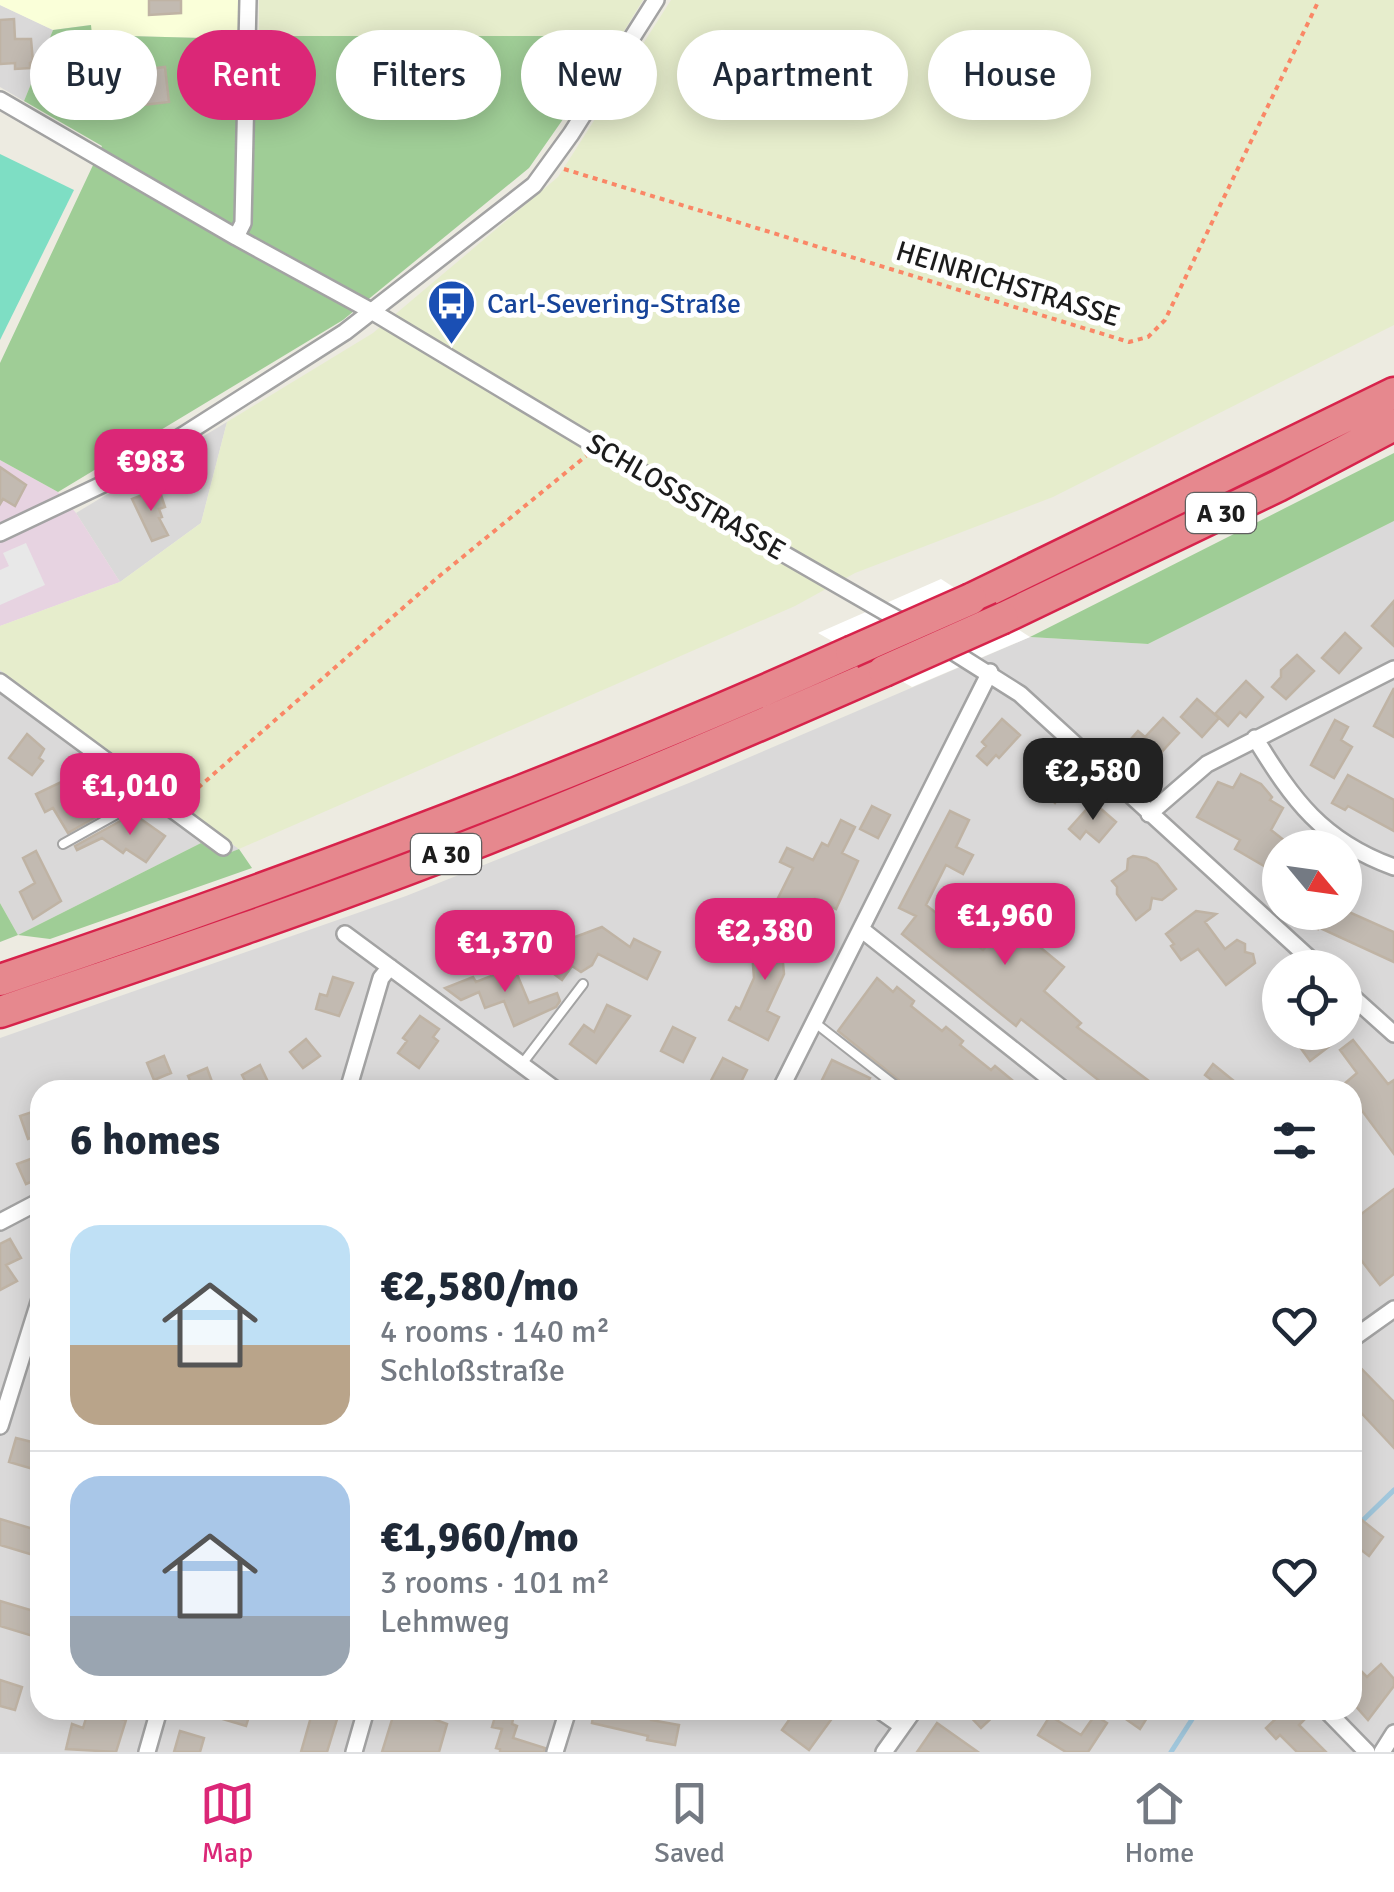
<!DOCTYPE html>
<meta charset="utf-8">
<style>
body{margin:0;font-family:Signika,sans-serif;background:#f2f2f3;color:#1f2937;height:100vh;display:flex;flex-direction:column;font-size:38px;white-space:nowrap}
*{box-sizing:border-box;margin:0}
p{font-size:32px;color:#747a83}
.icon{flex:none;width:55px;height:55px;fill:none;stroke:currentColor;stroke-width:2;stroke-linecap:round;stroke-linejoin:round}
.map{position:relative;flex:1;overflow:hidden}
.panel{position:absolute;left:30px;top:1080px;width:1332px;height:640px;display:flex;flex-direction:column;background:#fff;border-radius:30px;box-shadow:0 5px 25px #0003}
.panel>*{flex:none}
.guide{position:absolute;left:30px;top:30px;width:1335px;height:90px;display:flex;gap:20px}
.needle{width:65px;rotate:119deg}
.fabs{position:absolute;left:1262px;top:830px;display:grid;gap:20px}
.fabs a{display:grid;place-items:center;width:100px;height:100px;border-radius:50%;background:#fff;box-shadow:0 5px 25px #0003;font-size:50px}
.price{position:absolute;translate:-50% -85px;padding:0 22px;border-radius:20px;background:#db2777;color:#fff;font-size:32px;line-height:65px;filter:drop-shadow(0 2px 5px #0008)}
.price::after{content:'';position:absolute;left:50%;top:60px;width:30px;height:22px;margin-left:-15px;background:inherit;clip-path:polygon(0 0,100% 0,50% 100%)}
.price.selected{background:#222;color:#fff}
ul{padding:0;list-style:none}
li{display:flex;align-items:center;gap:30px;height:250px;padding:0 40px}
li+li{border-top:2px solid #e0e1e3}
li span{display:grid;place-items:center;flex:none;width:280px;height:200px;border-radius:30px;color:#555}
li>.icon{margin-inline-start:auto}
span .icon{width:120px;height:120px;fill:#fffc;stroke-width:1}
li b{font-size:42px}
h2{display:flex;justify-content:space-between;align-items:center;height:120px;padding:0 40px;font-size:42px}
.chip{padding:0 35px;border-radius:45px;background:#fff;box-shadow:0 5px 25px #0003;font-size:35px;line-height:90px}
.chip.selected{background:#db2777;color:#fff}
.menu{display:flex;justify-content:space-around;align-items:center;height:140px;border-top:2px solid #e0e1e3;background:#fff;font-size:28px;color:#747a83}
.menu a{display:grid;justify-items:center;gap:5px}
.menu .selected{color:#db2777}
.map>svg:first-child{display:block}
</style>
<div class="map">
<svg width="1394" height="1752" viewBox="0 0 1394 1752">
<rect width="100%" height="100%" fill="#edebe1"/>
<path fill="#dad9d9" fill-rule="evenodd" d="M0,5L53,30L24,101L0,87Z
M227,422L201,523L120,582L76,513Z
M1394,521V1752H0V1038L406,896L689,783L1030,637L1148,644ZM1280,848H1345V912H1280ZM1280,968H1345V1032H1280ZM40,1090H1352V1710H40Z
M0,670L239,849L221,857L201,843L18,935L0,903Z"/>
<path fill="#e7d3e1" d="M0,460L58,492L76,513L120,582L0,626Z"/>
<path fill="#faffd9" d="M0,0H240L239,39L92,35L90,25L53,30L0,5Z"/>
<path fill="#e6edcc" d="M259,0H643L621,36H259Z
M671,0H1394V325L1053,497L855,573L795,606L239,849L0,670V626L120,582L201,523L227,422L373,333L558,177Z"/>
<path fill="#9fcd96" d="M91,25L92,35L239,39L259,36H621L529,168L343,320L58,492L0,460V363L102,146L24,101L53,30Z
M1394,453V521L1148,644L1030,637Z
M201,843L221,856L239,849L252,868L50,939L18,935L0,942V903L18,935Z"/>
<path fill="#7edec4" d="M0,154L74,190L0,340Z"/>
<path fill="#e8e8e8" d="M26,543L45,585L0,605V570L9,566L3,553Z"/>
<path fill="#fff" d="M941,579L1030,637L912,687L818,633Z"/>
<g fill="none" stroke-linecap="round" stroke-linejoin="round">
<path stroke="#a1c7dc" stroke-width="5" d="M1358,1525L1394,1490
M1171,1752L1198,1710"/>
</g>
<path fill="#c2bab1" stroke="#bfb3a4" stroke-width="2.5" d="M149,0H181V13L149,15Z
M14,19L15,39H31L33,62L30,63V68L15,69V63L0,64V20Z
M165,67L169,102L142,105L139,70Z
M0,467L26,485L15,506L3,499L0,504Z
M153,491L155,494L160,492L165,507L159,509L162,517L159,518L168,535L152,541L132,499Z
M1394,601V646L1372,626Z
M1345,633L1361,648L1339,673L1322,658Z
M1297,655L1314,671L1286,699L1272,687L1281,677V670Z
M1246,681L1263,697L1246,717L1240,712L1228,726L1215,714Z
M1394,688V737L1374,726Z
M1197,699L1219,718L1202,737L1181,717Z
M1163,718L1179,733L1147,768L1124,747L1138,731L1145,737Z
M1002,719L1020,735L999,758L996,755L987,765L977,756L986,746L982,742Z
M1335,720L1348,727L1341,740L1352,747L1334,778L1311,765Z
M27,734L44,749L39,758L43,761L32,775L9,758Z
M1056,768L1072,782L1055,803L1038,788Z
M1241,774L1261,784L1272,797L1270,800L1283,808L1271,830L1285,841L1280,848V887L1264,879L1269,869L1235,849L1240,840L1197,817L1218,782L1233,788Z
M76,775L90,803L110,792L117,805L68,833L53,808L45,812L36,794Z
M1348,775L1394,800V831L1348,806L1345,810L1332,803Z
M1093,802L1116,822L1099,842L1086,831L1080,839L1069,829Z
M872,806L890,815L878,838L860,829Z
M950,811L969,820L956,847L973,855L963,874L946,865L926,905L983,950L1007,920L1064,967L1044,991L1081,1023L1077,1027L1161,1090H1111L1021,1019L1016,1026L902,934L916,916L899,908Z
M138,817L165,836L146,862L126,849L123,853L102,838L77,850L75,846L124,819L129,830Z
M841,820L855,827L842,853L858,861L836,909L815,899L802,924L773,908L793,868L780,862L787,848L813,860L822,843L828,846Z
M36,851L61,901L33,919L20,892L35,883L23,858Z
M1133,856L1146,858L1157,864L1176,889L1162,900L1152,898L1150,909L1136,920L1117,894V887L1112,881L1127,870L1128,859Z
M1196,911L1216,914L1205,922L1225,949L1237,940L1245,944V952L1253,954L1255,963L1226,985L1198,949L1181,960L1171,946L1174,944L1166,934Z
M1310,912H1327L1318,929L1304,922Z
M1331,912H1349L1394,932V962L1322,929Z
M602,927L630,947L634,939L660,952L647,979L598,954L592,965L581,972L572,966L562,980L538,962L558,934L567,940Z
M798,933L800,950L782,952L784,974L767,1011L779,1017L768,1040L729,1020L736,1007L740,1009L754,978L751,939Z
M514,967L529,1003L557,993L560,1001L556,1007L514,1026L504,1001L485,1008L479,992L461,1000L445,988L473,977L476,982Z
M333,977L353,983L339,1016L316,1009L320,994L327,996Z
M877,978L893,992L897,987L914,1001L911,1006L942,1031L946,1027L963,1041L960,1045L991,1070L995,1066L1012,1080L1004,1090H911L838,1031Z
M607,1005L630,1016L596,1063L570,1044L584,1025L594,1032Z
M420,1016L439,1029L433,1037L438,1041L419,1068L398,1053L407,1041L403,1038Z
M673,1027L695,1038L683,1062L661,1051Z
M1289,1032H1348L1310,1061Z
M306,1039L320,1056L303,1068L290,1052Z
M1353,1040L1388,1084L1394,1080V1154L1352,1097V1090H1347L1343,1085L1357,1073L1340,1050Z
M164,1056L171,1073L154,1080L147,1063Z
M723,1058L747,1070L737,1090H706Z
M832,1060L870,1078L864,1090H817Z
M1213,1064L1245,1090H1224L1205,1075Z
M260,1065L269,1084L250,1090L242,1075Z
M207,1068L215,1090H194L188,1076Z
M32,1112L40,1135L28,1139L20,1116Z
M36,1157L40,1178L26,1184L17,1164Z
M1394,1189V1274L1380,1285L1352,1248V1221Z
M10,1239L21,1258L6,1265L17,1281L0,1290V1244Z
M1352,1359L1394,1402V1448L1352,1403Z
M16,1438L40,1444V1471L9,1462Z
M1352,1512L1383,1537L1369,1556L1352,1543Z
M0,1519L40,1531V1557L0,1545Z
M0,1601L40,1613L36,1637L0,1626Z
M1352,1662L1367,1677L1381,1664L1394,1679V1686L1368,1720L1352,1702Z
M0,1680L22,1687L15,1710L0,1706Z
M206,1710H251L246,1726L206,1714Z
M313,1710L338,1716L327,1752H301Z
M395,1710H410L447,1724L439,1752H382Z
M497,1710L514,1714L512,1724L517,1726L513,1738L545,1748L544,1752H500V1749L496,1748L502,1729L492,1727Z
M594,1710H623L651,1716V1720L679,1725L675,1745L647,1740L648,1736L592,1723Z
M796,1710H823L833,1717L809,1750L782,1730Z
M964,1710H1000L981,1728Z
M1133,1710H1152L1140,1729L1127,1720Z
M1285,1710H1295L1304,1720L1299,1725L1326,1752H1297L1280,1735L1276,1739L1266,1728Z
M88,1712L126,1720L116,1752L66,1749L72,1724L83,1728Z
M1095,1715L1107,1723L1088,1752H1066L1038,1735L1050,1716L1081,1735Z
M937,1723L978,1752H917Z
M180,1731L204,1738L200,1752H174Z"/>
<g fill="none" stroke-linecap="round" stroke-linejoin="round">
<defs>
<path id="service" d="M63,844L151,795
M814,1022L901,1090
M522,1064L583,984"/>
<path id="minor" d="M0,100L236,237L373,312L598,447L911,627
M236,237L243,223L248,0
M0,533L116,478L345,332L534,185L571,134L656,0
M944,646L1020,694L1320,968
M0,682L223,847
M1255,738C1293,800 1322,841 1394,867
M1149,814L1207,764L1394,669
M861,929L1064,1090
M345,934L556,1090
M1345,990L1394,1034
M320,1090H326
M348,1090L381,978L390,967
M780,1090L990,672
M0,1222L40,1201
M1352,1339L1394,1309
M0,1426L40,1299
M879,1710L902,1726
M1326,1710L1367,1752
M147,1752L159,1710
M354,1752L366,1710
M555,1752L568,1710
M884,1752L914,1710
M1382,1752L1394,1733"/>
<path id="motorway" d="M971,599L1394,393
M1003,618L1278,486L1394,425
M0,980C288,883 574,777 851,652
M0,1012C163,957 326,902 486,839C620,786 752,729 884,671"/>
</defs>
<use href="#service" stroke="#a3a3a3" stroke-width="12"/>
<use href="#minor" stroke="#a3a3a3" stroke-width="20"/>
<use href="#motorway" stroke="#d7234b" stroke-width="35"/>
<path stroke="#fa8766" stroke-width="4" stroke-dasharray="5 5" stroke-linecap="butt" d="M564,169L1129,342L1148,337L1165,320L1319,0
M183,801L437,578L586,456"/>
<use href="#service" stroke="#fff" stroke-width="8"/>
<use href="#minor" stroke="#fff" stroke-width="15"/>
<use href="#motorway" stroke="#e6888e" stroke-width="30"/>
<defs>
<path id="motorway-bridge" d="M851,652L971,599
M884,671L1003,618"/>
</defs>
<use href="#motorway-bridge" stroke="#d7234b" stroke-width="35" stroke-linecap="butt"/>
<use href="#motorway-bridge" stroke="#e6888e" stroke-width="30"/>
</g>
<defs>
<symbol id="bus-pin" viewBox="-11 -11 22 30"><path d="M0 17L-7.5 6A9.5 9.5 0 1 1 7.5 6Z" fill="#1a4fb4" stroke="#fff"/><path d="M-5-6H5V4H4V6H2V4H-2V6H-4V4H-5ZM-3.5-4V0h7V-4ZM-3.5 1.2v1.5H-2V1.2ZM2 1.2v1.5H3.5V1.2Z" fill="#fff"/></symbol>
</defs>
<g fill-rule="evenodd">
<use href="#bus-pin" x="424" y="276" width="55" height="75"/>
</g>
<g text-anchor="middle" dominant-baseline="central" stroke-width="10" stroke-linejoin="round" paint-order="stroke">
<g fill="#fff" stroke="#606060" stroke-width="2.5">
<rect x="1186" y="493" width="70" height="40" rx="8"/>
<rect x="411" y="834" width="70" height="40" rx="8"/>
</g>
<g font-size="25" font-weight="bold" fill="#1c1c1c">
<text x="1221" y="513">A 30</text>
<text x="446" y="854">A 30</text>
</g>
<g font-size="28" fill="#1c1c1c" stroke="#fff">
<text transform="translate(1008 284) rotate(17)">HEINRICHSTRASSE</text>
<text transform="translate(686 497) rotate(30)">SCHLOSSSTRASSE</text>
</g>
<g font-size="28" fill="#164399" stroke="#fff" text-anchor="start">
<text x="487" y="304">Carl-Severing-Straße</text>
</g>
</g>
</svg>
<div class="fabs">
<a><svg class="needle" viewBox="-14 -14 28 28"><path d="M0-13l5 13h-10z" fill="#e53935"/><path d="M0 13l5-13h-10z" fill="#747a83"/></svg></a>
<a><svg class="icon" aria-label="locate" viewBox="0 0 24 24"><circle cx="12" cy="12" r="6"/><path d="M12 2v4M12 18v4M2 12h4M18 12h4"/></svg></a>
</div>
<b class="price" style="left:151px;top:514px">€983</b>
<b class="price selected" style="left:1093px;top:823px">€2,580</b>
<b class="price" style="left:130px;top:838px">€1,010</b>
<b class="price" style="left:1005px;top:968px">€1,960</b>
<b class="price" style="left:765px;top:983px">€2,380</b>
<b class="price" style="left:505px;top:995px">€1,370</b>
<div class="guide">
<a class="chip">Buy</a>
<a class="chip selected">Rent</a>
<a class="chip">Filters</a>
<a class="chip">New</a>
<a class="chip">Apartment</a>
<a class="chip">House</a>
</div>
<section class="panel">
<h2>6 homes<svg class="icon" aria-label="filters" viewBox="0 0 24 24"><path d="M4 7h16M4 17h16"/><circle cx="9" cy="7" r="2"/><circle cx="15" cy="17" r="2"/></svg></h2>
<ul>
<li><span style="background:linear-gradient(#bfe0f5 60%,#b9a48a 0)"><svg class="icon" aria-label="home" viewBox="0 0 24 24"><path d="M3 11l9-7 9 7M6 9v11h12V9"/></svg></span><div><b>€2,580/mo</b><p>4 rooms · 140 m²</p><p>Schloßstraße</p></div><svg class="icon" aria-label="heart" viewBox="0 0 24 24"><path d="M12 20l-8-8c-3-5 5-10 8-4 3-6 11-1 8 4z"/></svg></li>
<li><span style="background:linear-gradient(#a9c7e8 70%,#9aa5b1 0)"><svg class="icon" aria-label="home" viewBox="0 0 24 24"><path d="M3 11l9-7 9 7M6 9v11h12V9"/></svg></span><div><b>€1,960/mo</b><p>3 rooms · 101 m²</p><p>Lehmweg</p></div><svg class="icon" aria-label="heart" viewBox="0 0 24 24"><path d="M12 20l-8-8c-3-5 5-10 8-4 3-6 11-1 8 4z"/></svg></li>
</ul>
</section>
</div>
<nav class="menu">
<a class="selected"><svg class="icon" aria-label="map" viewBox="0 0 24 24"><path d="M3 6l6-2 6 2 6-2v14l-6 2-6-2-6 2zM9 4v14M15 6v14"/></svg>Map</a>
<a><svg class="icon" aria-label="saved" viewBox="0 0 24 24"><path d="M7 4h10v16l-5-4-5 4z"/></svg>Saved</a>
<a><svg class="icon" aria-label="home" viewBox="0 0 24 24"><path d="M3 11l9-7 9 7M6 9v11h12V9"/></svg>Home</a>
</nav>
